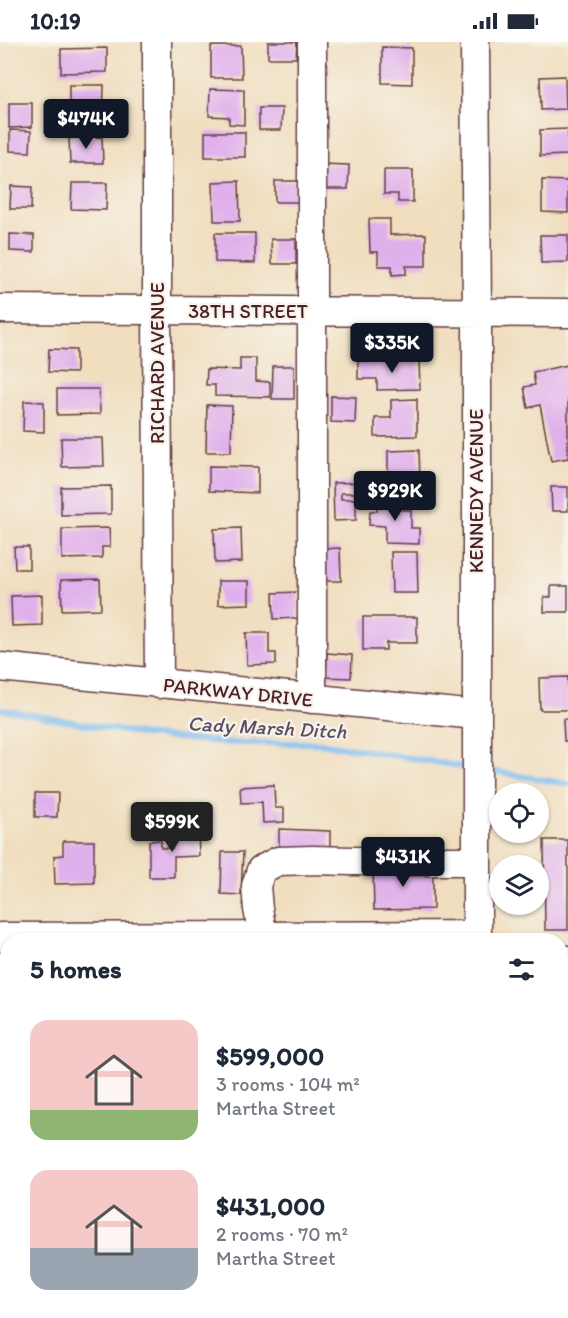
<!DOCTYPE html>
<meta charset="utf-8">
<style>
body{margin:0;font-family:Itim,sans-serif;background:#f2f2f3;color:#1f2937;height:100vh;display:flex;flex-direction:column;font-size:22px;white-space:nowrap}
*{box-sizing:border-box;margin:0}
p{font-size:20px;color:#747a83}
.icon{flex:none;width:33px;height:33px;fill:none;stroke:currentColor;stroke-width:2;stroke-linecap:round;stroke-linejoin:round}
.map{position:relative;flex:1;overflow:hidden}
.panel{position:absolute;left:0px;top:891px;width:568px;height:386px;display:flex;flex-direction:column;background:#fff;border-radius:24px 24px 0 0;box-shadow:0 2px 4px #0004}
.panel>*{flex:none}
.buttons{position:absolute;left:489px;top:741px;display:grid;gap:12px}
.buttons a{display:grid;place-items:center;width:60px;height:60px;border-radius:50%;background:#fff;box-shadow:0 2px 4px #0004;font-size:30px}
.price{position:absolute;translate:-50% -51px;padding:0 14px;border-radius:6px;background:#111827;color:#fff;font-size:20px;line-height:39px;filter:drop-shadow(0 2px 3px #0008)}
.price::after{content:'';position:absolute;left:50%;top:36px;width:18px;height:14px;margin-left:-9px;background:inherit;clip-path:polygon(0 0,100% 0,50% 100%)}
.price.current{background:#222;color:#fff}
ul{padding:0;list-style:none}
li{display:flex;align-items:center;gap:18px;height:150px;padding:0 30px}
li span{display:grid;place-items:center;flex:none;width:168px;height:120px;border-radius:18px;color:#555}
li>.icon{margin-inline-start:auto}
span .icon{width:72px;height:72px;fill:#fffc;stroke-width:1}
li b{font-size:26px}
h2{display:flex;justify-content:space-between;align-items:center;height:72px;padding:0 30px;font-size:26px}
.status{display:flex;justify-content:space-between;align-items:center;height:42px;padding:0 30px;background:#fff;direction:ltr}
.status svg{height:16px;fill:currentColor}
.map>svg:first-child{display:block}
</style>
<div class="status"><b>10:19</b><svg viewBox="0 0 49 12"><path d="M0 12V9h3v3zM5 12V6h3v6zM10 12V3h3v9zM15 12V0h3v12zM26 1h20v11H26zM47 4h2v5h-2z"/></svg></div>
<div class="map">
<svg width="568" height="1276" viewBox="0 0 568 1276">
<rect width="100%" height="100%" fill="#f7f3e8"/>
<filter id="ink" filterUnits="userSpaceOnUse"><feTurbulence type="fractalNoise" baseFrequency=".0167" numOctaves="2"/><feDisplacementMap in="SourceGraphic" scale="12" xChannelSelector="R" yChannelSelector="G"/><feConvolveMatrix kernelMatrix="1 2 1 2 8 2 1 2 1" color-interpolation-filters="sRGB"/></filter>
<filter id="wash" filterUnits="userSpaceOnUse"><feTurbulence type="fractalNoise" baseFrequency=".008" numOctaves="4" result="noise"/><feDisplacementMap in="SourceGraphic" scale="24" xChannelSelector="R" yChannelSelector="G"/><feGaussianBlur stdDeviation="1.35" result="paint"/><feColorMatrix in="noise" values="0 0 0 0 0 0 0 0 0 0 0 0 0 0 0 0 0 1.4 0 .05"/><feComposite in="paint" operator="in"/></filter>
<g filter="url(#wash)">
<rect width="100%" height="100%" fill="#f0debf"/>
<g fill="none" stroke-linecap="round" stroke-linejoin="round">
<path stroke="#7cbcf0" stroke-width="6" d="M0,667L145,693L229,701H320L470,726
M486,728L568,742"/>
</g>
<g id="blocks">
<path fill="#e0b0ec" d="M268,0H297L296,16H268Z
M211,4H241L242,36H211Z
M382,5L412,6V42L382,41Z
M107,6V30L61,31V7Z
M565,34L566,67L541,68L540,35Z
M69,43H104L103,78H83L84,69L69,68Z
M210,47L244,48V83L229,82V75L209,74Z
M9,61H32V85L9,86Z
M259,66H282L281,88H259Z
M568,87V113L540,114V88Z
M10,88L31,89L30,110L10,109Z
M205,90H245V115H205Z
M102,95L103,121H70L69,96Z
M319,122L349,123L348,147H319Z
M384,128H413V160H398V152H384Z
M542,138L568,139V171L542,170Z
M239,139L240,179H214L213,140Z
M275,139H298V160H275Z
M72,141H107L106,168L71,167Z
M11,144L32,145L31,167H10Z
M369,177H390V193L426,192V224H406V232L392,233V224H378V210H370Z
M215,191H255V221L215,220Z
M10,192L34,193V210L10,209Z
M540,193H568V220L541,221Z
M271,197H296V222H272Z
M49,307L76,308V331L48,330Z
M240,316H256V339L270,340V355L215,354V343H206L207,327L240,328Z
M419,318L420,347L377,348V337H358V319Z
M568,323V416L551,419L540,363L528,366L524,345L535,343L533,330Z
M273,324H294V357H272Z
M57,347H99L100,372L57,373Z
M331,354L356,355L355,381L331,380Z
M417,357V394L375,395V376H391V358Z
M24,359L44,360V390L23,389Z
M207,363L232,364L231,410H206Z
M61,396H103L104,424L62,425Z
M419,408L420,440L388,441V409Z
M209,424L258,425V451L209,449Z
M374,440V451H341V457H356V478L334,479L333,441Z
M111,444V472L61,473V445Z
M551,445H568V469H552Z
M377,457L402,458V468H411V486H419V502L385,501V484L369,483L370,469H377Z
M109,486L110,505H102V516L62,517V487Z
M241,486L242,520L215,521L214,487Z
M14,505H29V527H15Z
M340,506L341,539H323L322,507Z
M391,510H417L418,551H392Z
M100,537L101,567L62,568L61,538Z
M218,539H249V562L218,563Z
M551,544H568V570H544V555H551Z
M298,550V576L274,577L273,551Z
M42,553V583L12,584L11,554Z
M363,575H417V601H386V608H363Z
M246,591H269V611H276V622L247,623Z
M327,611L352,613L351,636L326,635Z
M568,635V668H540L539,636Z
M563,677H568V699H564Z
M274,743L275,766H284V780L263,781L262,760L241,761L240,745Z
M35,751H58L57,775H35Z
M279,787L330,789V809L279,807Z
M171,790H198L199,814L174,815V835H149V799L161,798V806H172Z
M544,798H568V888H545Z
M63,799H94V841L55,842L54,814L63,813Z
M222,810H243L241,853L221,852Z
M373,825H433V867L374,868Z
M0,974H8V998H0Z
M0,1255H8V1269H27V1276H0Z
M48,1269H87V1276H48Z
M122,1269H160V1276H122Z
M183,1269H213V1276H183Z
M232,1269H295V1276H232Z
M308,1269H333V1276H308Z
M362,1269H410V1274L362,1273Z"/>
</g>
</g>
<g filter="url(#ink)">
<use href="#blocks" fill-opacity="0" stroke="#633c41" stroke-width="1.5"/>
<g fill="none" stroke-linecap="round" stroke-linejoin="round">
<defs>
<path id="minor" d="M157,0V268L159,642
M312,0V657
M475,0L477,271V898
M0,267L568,271
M0,625L476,673
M263,894L258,867L256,844L261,828L278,819L313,818L351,819H477
M0,895L477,893
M561,918H568
M0,1051H8
M0,1205H8
M479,1269V1276"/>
</defs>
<use href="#minor" stroke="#633c41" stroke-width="31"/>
<use href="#minor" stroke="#fff" stroke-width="28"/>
</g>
</g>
<g text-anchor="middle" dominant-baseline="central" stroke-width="4.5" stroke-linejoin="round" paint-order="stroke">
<g font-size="20" fill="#4a1f2b" stroke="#f7f3e8">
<text x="248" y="269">38TH STREET</text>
<text transform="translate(157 321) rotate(-90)">RICHARD AVENUE</text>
<text transform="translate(476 449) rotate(-90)">KENNEDY AVENUE</text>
<text transform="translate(238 650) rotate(6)">PARKWAY DRIVE</text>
</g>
<g font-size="21" font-style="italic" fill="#594e66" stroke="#f7f3e8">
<text transform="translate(267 685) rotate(3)">Cady Marsh Ditch</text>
</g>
</g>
</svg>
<div class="buttons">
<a><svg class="icon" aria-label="locate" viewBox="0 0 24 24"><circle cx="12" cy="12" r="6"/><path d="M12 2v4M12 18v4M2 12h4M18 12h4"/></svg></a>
<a><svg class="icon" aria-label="layers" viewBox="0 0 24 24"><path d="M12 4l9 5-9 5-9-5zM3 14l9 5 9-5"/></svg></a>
</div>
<b class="price" style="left:86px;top:108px">$474K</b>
<b class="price" style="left:392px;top:332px">$335K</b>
<b class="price" style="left:395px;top:480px">$929K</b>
<b class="price current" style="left:172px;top:811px">$599K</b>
<b class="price" style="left:403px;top:846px">$431K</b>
<section class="panel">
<h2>5 homes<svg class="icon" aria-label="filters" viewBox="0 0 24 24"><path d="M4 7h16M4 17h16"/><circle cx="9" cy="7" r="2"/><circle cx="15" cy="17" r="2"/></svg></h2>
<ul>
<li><span style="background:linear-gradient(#f6c9c9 75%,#8fb573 0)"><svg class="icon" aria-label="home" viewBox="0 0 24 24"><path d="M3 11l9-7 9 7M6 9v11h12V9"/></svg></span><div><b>$599,000</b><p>3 rooms · 104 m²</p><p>Martha Street</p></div></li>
<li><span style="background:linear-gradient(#f6c9c9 65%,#9aa5b1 0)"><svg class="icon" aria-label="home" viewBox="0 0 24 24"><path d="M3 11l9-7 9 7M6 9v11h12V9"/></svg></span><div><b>$431,000</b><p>2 rooms · 70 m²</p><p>Martha Street</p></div></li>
</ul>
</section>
</div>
